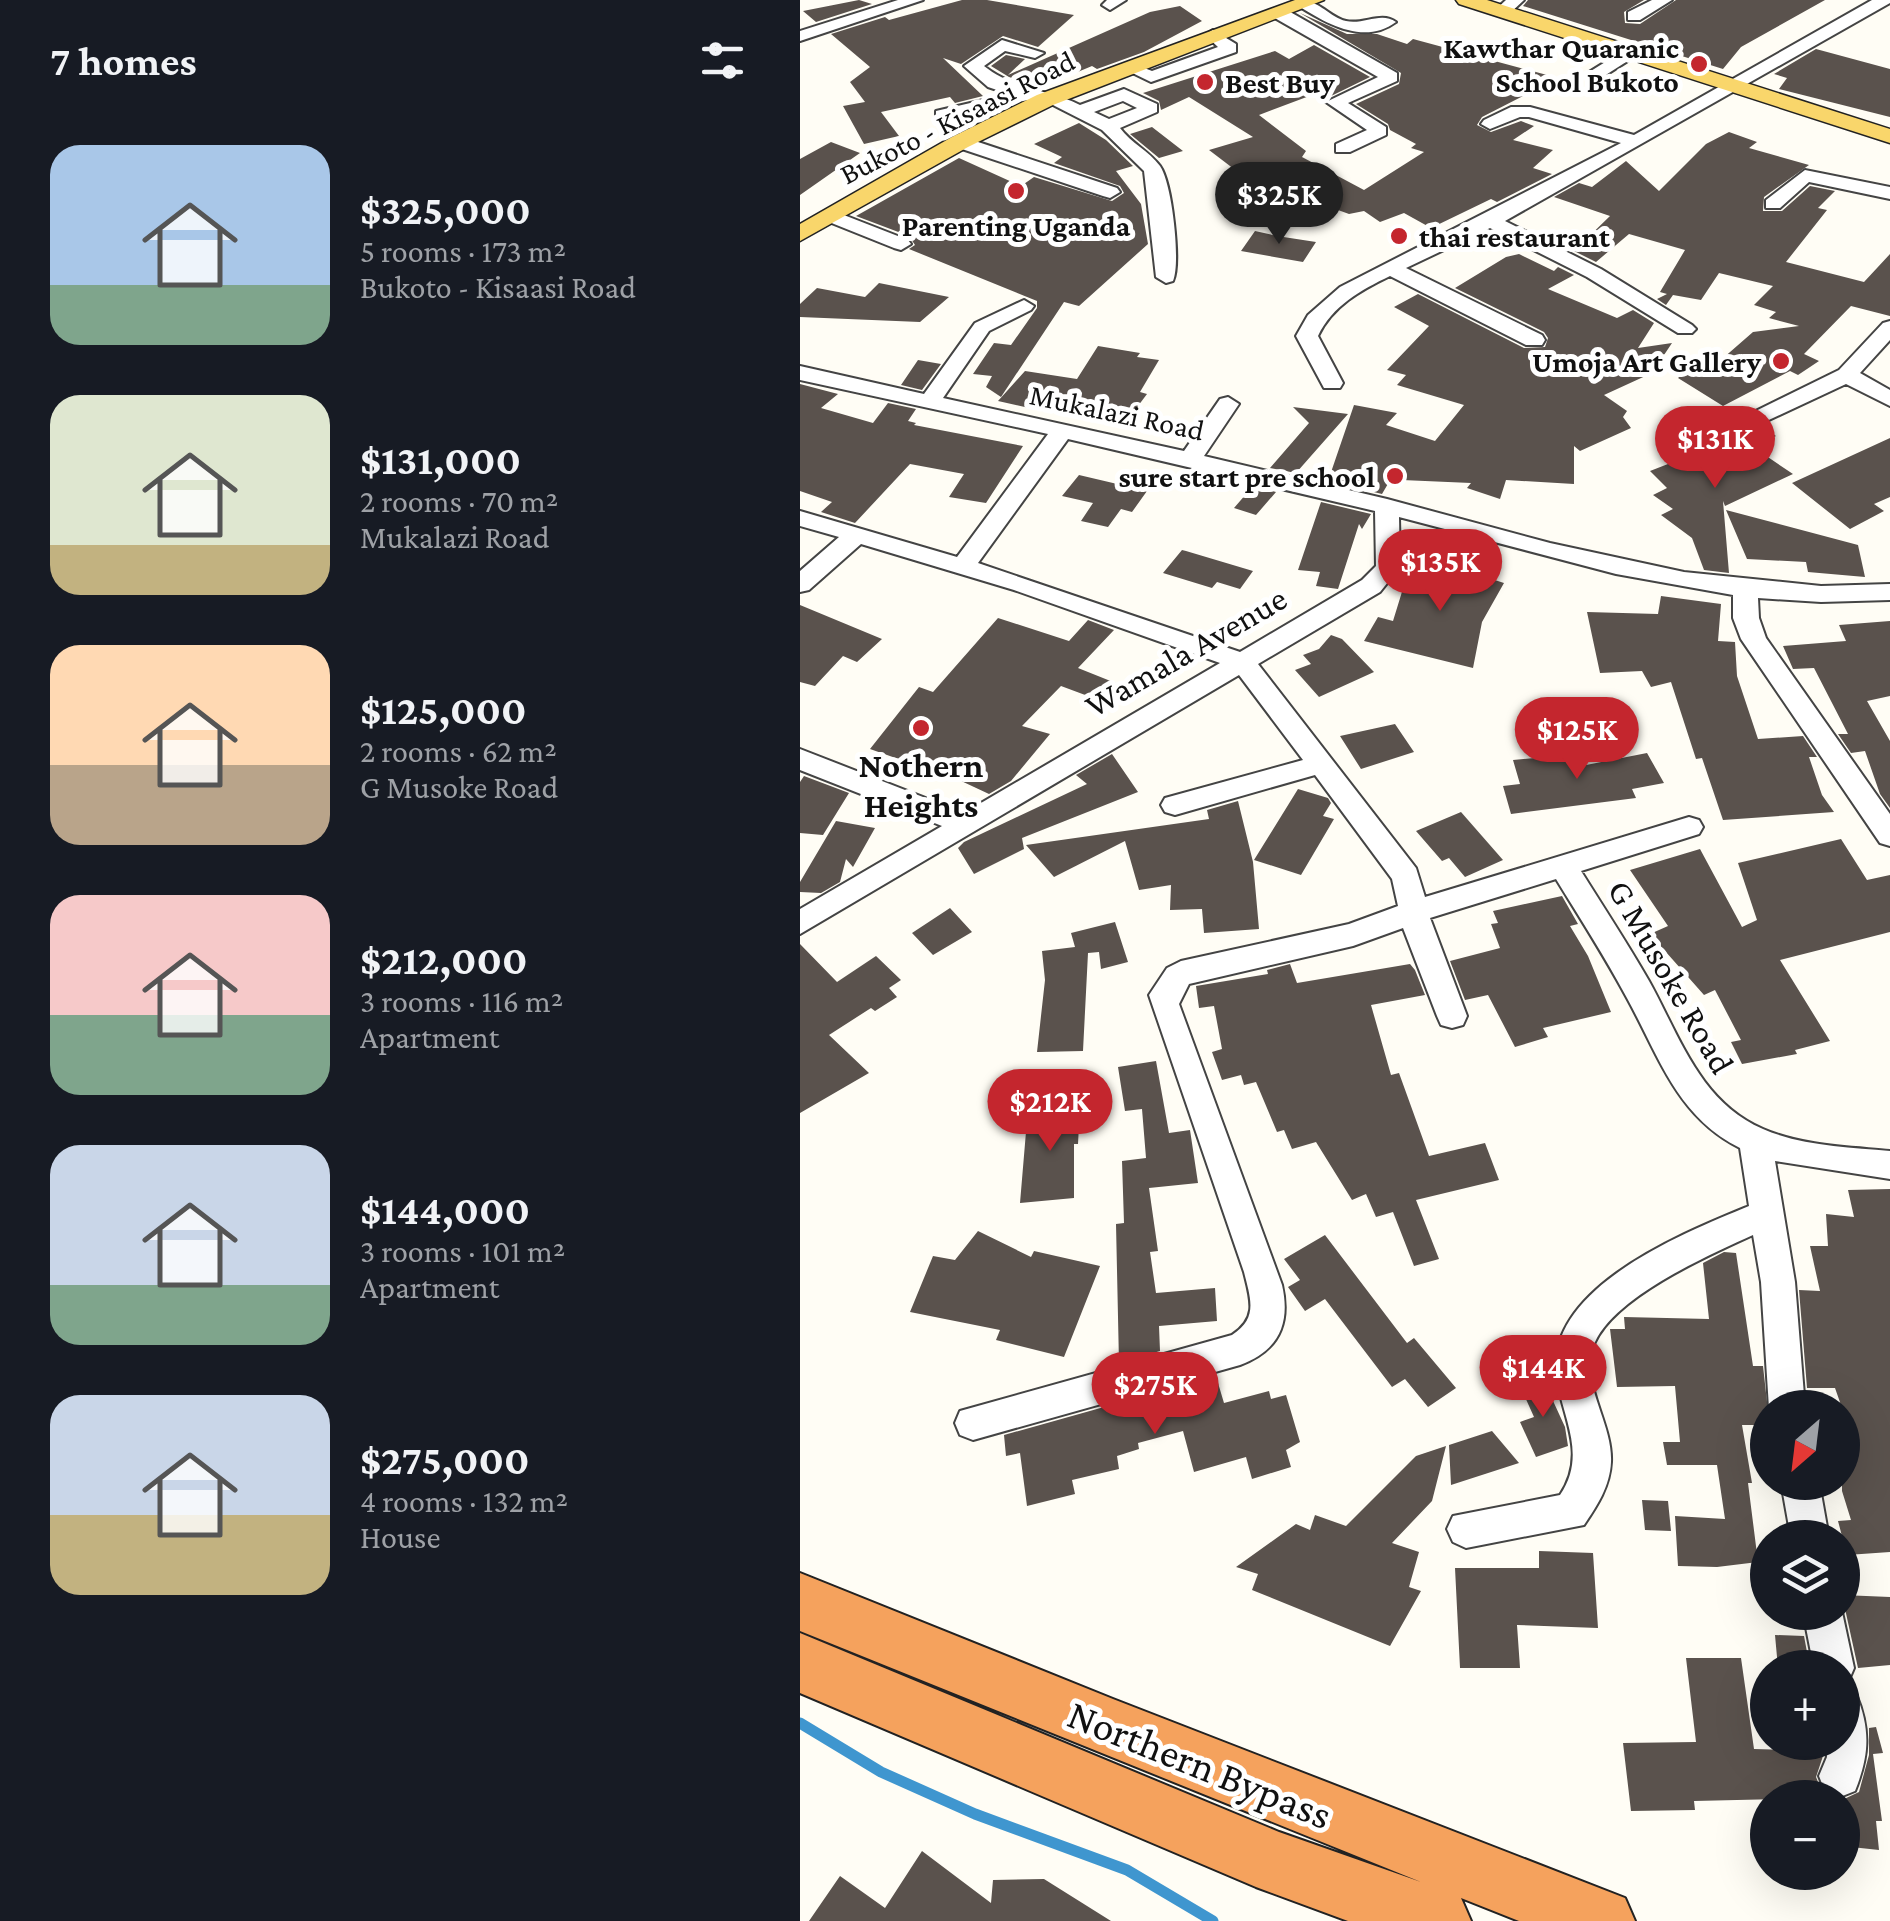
<!DOCTYPE html>
<meta charset="utf-8">
<style>
body{margin:0;font-family:"Crimson Pro",serif;background:#242831;color:#f1f3f6;height:100vh;display:flex;flex-direction:column;font-size:38px;white-space:nowrap}
*{box-sizing:border-box;margin:0}
p{font-size:32px;color:#9ea1a6}
.icon{flex:none;width:55px;height:55px;fill:none;stroke:currentColor;stroke-width:2;stroke-linecap:round;stroke-linejoin:round}
.map{position:relative;flex:1;overflow:hidden}
.sheet{display:flex;flex-direction:column;background:#171b24;width:800px}
.sheet>*{flex:none}
.needle{width:65px;rotate:208deg}
.fabs{position:absolute;left:950px;top:1390px;display:grid;gap:20px}
.fabs a{display:grid;place-items:center;width:110px;height:110px;border-radius:50%;background:#171b24;box-shadow:0 10px 40px #0002;font-size:50px}
.price{position:absolute;translate:-50% -85px;padding:0 22px;border-radius:35px;background:#c4262e;color:#fff;font-size:32px;line-height:65px;filter:drop-shadow(0 2px 5px #0008)}
.price::after{content:'';position:absolute;left:50%;top:60px;width:30px;height:22px;margin-left:-15px;background:inherit;clip-path:polygon(0 0,100% 0,50% 100%)}
.price.on{background:#222;color:#fff}
ul{padding:0;list-style:none}
li{display:flex;align-items:center;gap:30px;height:250px;padding:0 50px}
li span{display:grid;place-items:center;flex:none;width:280px;height:200px;border-radius:30px;color:#555}
li>.icon{margin-inline-start:auto}
span .icon{width:120px;height:120px;fill:#fffc;stroke-width:1}
li b{font-size:42px}
h2{display:flex;justify-content:space-between;align-items:center;height:120px;padding:0 50px;font-size:42px}
main{display:flex;flex:1;min-height:0}
.map>svg:first-child{display:block}
</style>
<main>
<section class="sheet">
<h2>7 homes<svg class="icon" aria-label="filters" viewBox="0 0 24 24"><path d="M4 7h16M4 17h16"/><circle cx="9" cy="7" r="2"/><circle cx="15" cy="17" r="2"/></svg></h2>
<ul>
<li><span style="background:linear-gradient(#a9c7e8 70%,#7fa58c 0)"><svg class="icon" aria-label="home" viewBox="0 0 24 24"><path d="M3 11l9-7 9 7M6 9v11h12V9"/></svg></span><div><b>$325,000</b><p>5 rooms · 173 m²</p><p>Bukoto - Kisaasi Road</p></div></li>
<li><span style="background:linear-gradient(#dfe7d0 75%,#c2b280 0)"><svg class="icon" aria-label="home" viewBox="0 0 24 24"><path d="M3 11l9-7 9 7M6 9v11h12V9"/></svg></span><div><b>$131,000</b><p>2 rooms · 70 m²</p><p>Mukalazi Road</p></div></li>
<li><span style="background:linear-gradient(#ffd9b3 60%,#b9a48a 0)"><svg class="icon" aria-label="home" viewBox="0 0 24 24"><path d="M3 11l9-7 9 7M6 9v11h12V9"/></svg></span><div><b>$125,000</b><p>2 rooms · 62 m²</p><p>G Musoke Road</p></div></li>
<li><span style="background:linear-gradient(#f6c9c9 60%,#7fa58c 0)"><svg class="icon" aria-label="home" viewBox="0 0 24 24"><path d="M3 11l9-7 9 7M6 9v11h12V9"/></svg></span><div><b>$212,000</b><p>3 rooms · 116 m²</p><p>Apartment</p></div></li>
<li><span style="background:linear-gradient(#c9d6e8 70%,#7fa58c 0)"><svg class="icon" aria-label="home" viewBox="0 0 24 24"><path d="M3 11l9-7 9 7M6 9v11h12V9"/></svg></span><div><b>$144,000</b><p>3 rooms · 101 m²</p><p>Apartment</p></div></li>
<li><span style="background:linear-gradient(#c9d6e8 60%,#c2b280 0)"><svg class="icon" aria-label="home" viewBox="0 0 24 24"><path d="M3 11l9-7 9 7M6 9v11h12V9"/></svg></span><div><b>$275,000</b><p>4 rooms · 132 m²</p><p>House</p></div></li>
</ul>
</section>
<div class="map">
<svg width="1090" height="1921" viewBox="0 0 1090 1921">
<rect width="100%" height="100%" fill="#fffdf5"/>
<g fill="none" stroke-linecap="round" stroke-linejoin="round">
<path stroke="#3f96cf" stroke-width="11" d="M0,1723L81,1772L175,1814L327,1870L413,1921"/>
</g>
<path fill="#5a524d" d="M59,0L72,4L16,22L3,11Z
M162,0H187L274,15L238,47L203,36L161,64L143,58L183,96L155,103L150,97L81,112L99,136L64,144L43,106L65,102L50,82L70,67L31,34L85,17L89,20Z
M728,0H844L824,12L825,23L840,24L876,0H1025L941,47L923,69L723,6Z
M380,6L402,21L344,52L297,69L292,66L261,79L254,76L235,86L209,77L191,66L206,55L225,59L208,75L350,12Z
M500,13L547,34H577L607,44L613,39L758,78L682,117L677,125L691,132L721,121L734,126L713,140L753,150L733,168L752,174L697,202L691,199L631,228L604,213L580,222L564,211L549,214L538,210L483,174L451,182L409,150L453,137L389,97L361,110L359,101L343,93L475,51L489,59L514,45L570,77L529,97L520,92L459,115L506,151L502,157L564,190L624,152L611,148L616,144L590,130L588,124L556,104L599,84L601,73Z
M1016,49L1090,69V117L979,89L987,78L974,74Z
M279,123L306,140L333,166L316,171L341,204L348,244L279,306L264,302L201,397L186,387L192,376L173,374L194,343L211,345L237,308V301L109,249L115,245L109,236L56,216L159,158L221,186L234,177L312,201L324,193L320,186L254,163L262,157L234,144Z
M352,127L383,151L359,158L330,134Z
M929,132L957,142L949,148L1009,165L964,197L963,211H982L1010,186L1035,191L1018,208L1027,210L986,262L1064,282L1090,254V316L1051,306L1004,354L1019,361L998,375L990,371L923,406L878,378L898,359L914,366L953,332L999,326L969,318L976,312L954,305L973,286L919,273L901,300L873,295L866,305L857,299L867,294L860,292L885,250L829,234L796,262L774,251L810,216L754,197L779,183L792,187L826,161L859,191L906,144Z
M31,142L60,153L0,195V159Z
M455,231L477,236L516,242L503,262L441,251Z
M719,254L754,271L758,267L774,275L748,289L817,318L833,310L854,323L838,348L872,343L852,373L804,395L827,411L823,417L831,428L780,451L774,446V484L706,480L700,499L667,488L671,483L602,480L589,482L582,494L528,481L554,405L597,413L586,425L635,441L664,405L597,385L606,375L587,370L629,326L594,307L618,294L724,348L745,347L748,338L744,332L655,288L706,257Z
M79,283L149,297L120,322L0,317V304L17,288L65,297Z
M298,346L340,353L337,357L359,360L340,392L347,394L329,418L256,405L251,413L198,401L225,371L277,379Z
M118,360L141,364L122,390L101,385Z
M0,384L38,394L21,408L73,423L88,403L116,409L108,421L116,423L114,425L223,446L186,503L149,497L164,474L110,464L55,523L21,512L32,502L0,491Z
M493,407L548,414L496,473L470,468L509,423Z
M963,427L976,436L953,447L993,474L925,506L923,501L929,573L904,570L892,538L861,515L873,509L853,495L867,488L850,471Z
M1090,438V497L1074,504L1084,511L1050,529L992,483Z
M279,475L347,491L332,512L321,509L308,527L281,521L293,503L262,496Z
M453,486L476,492L456,515L434,508Z
M521,502L571,514L562,529L559,524L538,589L516,586L520,572L498,570Z
M926,510L1058,545L1065,577L1008,572L1006,562L947,559Z
M382,550L386,551L453,571L440,589L417,582L412,588L363,573Z
M644,558L677,568L673,573L704,583L682,622L673,668L564,641L578,617L593,621L605,582L609,581L606,575L638,567Z
M861,596L921,604L918,641L935,642L937,676L958,739L1003,736L1017,757H1009L1022,795L1034,812L923,820L902,758L896,759L871,682L851,687L842,671L800,673L787,612L858,614Z
M0,605L82,639L57,662L43,656L15,686L0,682Z
M198,618L269,641L288,620L314,630L278,668L328,688L312,705L261,686L222,726L250,734L211,781L189,794L127,765L124,768L70,749L119,687L133,692Z
M1090,621V696L1067,701L1090,741V808L1080,794L1065,751L1051,753L1038,734H1048L1014,668L993,669L983,646L1046,641L1039,625Z
M531,635L542,639L574,672L519,697L495,670L511,664L503,655L519,649Z
M595,724L614,752L561,769L540,736Z
M847,753L864,783L832,789L836,798L711,814L703,786L720,784L713,760L778,754L781,766Z
M312,754L338,792L222,838L224,849L174,874L158,848L164,842L287,784L276,775Z
M4,776L49,793L23,835L0,833V782Z
M498,789L528,798L531,803L523,816L534,819L501,875L454,860Z
M438,801L453,862L459,929L404,933L402,909L370,910L371,885L339,890L325,841L254,877L226,845L409,819L407,810Z
M661,812L703,860L665,877L649,858L642,861L616,831Z
M36,821L75,828L53,867L46,859L40,882L21,893L0,892V882Z
M1041,839L1067,880L1090,875V932L980,960L1030,1041L995,1050L997,1054L942,1064L931,1042L941,1040L915,990L904,995L850,934L868,926L830,870L900,849L942,927L957,920L938,863Z
M762,896L778,924L770,926L788,956L811,1012L743,1028L748,1037L715,1047L688,995L665,1000L650,961L700,948L691,924L698,923L693,911Z
M150,908L172,932L133,955L112,933Z
M315,922L328,962L301,969L299,952L288,953L283,1051L237,1052L245,980L242,951L275,947L271,933Z
M0,944L37,982L76,956L101,980L89,988L97,997L75,1011L71,1008L29,1035L69,1073L0,1113Z
M490,964L497,983L610,964L615,970L625,995L571,1005L591,1075L599,1073L629,1156L685,1143L699,1180L616,1200L639,1259L614,1266L593,1212L576,1217L566,1194L552,1200L516,1142L492,1149L484,1130L477,1132L456,1082L444,1085L441,1075L422,1080L412,1052L422,1049L414,1006L399,1008L396,986L468,974L467,970Z
M356,1061L369,1133L390,1130L398,1183L349,1188L358,1251L350,1252L356,1293L415,1288L417,1321L359,1326L360,1351L319,1363L316,1224L324,1223L322,1161L346,1158L342,1109L325,1111L318,1067Z
M280,1106L278,1144H274V1198L220,1203L228,1108Z
M1090,1189V1552L1047,1555L1038,1521L1051,1520L1042,1491V1408L1035,1388H1007L999,1290L1020,1291L1010,1246H1028L1026,1214L1054,1217L1048,1190Z
M178,1231L231,1257L234,1251L300,1266L264,1357L196,1340L200,1330L110,1312L133,1256L155,1260Z
M525,1235L607,1343L614,1338L656,1388L628,1407L605,1379L592,1387L525,1299L505,1311L488,1287L500,1280L484,1259Z
M924,1252L936,1253L953,1366H963L968,1411V1425H942L952,1483H948L958,1562L917,1567L878,1566L875,1516L925,1519L917,1465H867L863,1442H880L875,1386L817,1387L810,1329H825L824,1317L909,1319L903,1263Z
M743,1379L765,1427L768,1446L736,1457L720,1422L734,1417L720,1386Z
M418,1383L424,1403L469,1391L471,1399L486,1395L500,1442L486,1450L491,1467L452,1479L446,1457L394,1472L383,1431L338,1443L339,1449L317,1456L319,1469L272,1480L275,1494L227,1506L220,1453L206,1456L204,1435L361,1391L390,1384L392,1390Z
M692,1431L719,1463L651,1485L649,1445Z
M646,1446L632,1501L592,1543L619,1552L609,1587L621,1591L590,1646L452,1590L458,1574L436,1567L496,1524L510,1530L515,1515L546,1526L616,1456Z
M842,1500L868,1501L871,1531L845,1530Z
M739,1551L793,1553L798,1628L717,1625L720,1668H660L655,1568H739Z
M1042,1595L1090,1597V1665L1058,1668Z
M975,1635L1004,1636L1010,1668H978Z
M886,1658H941L954,1749L993,1750L1022,1745L1023,1756L1016,1777L1022,1792L1031,1798L894,1801L895,1810L831,1811L823,1743L896,1742Z
M1076,1727L1083,1753L1073,1754L1082,1821H1076L1079,1850L1042,1846V1800L1059,1792L1069,1755V1728Z
M122,1851L191,1903L193,1880L244,1879L311,1921H9L40,1876L85,1908Z"/>
<g fill="none" stroke-linecap="round" stroke-linejoin="round">
<defs>
<path id="minor" d="M98,0H123L0,41V31Z
M307,0H326L310,10L302,5Z
M706,0H724L708,15H696L694,11Z
M852,0H872L840,20H828V12Z
M1072,0H1090V3L705,221L801,269L892,325L896,329L892,333H878L787,277L690,228L606,268L742,335L745,340L742,345H726L590,276C561,290 532,306 518,336L543,383L540,388H524L496,336L508,315L540,287L821,143L729,117H720L690,129L681,124L684,120L711,107H730L834,135Z
M500,1C520,0 529,17 546,21C564,25 581,11 596,22C565,45 529,25 500,7Z
M473,9H485L597,73V81L548,103L586,127V135L550,152H536V144L567,130L526,102L578,77L473,17Z
M413,30L436,44V52L351,82L320,67L329,62L352,71L418,47L405,35Z
M202,40L244,53L235,58L205,51L184,66C214,90 248,89 280,105L324,89L357,104V112L320,128C331,143 349,151 360,166C372,183 381,263 373,281L366,283L356,277L344,171L302,130L251,104L228,100L136,119V111L209,94L188,87L164,66ZM323,101L337,108L309,119L294,112Z
M831,46L840,51L837,55L801,78L786,74Z
M160,136L317,188L320,192L310,198L303,196L153,146V138Z
M1005,170L1090,187V199L1009,182L980,208H966V200Z
M31,210L108,240L111,244L101,250L94,248L24,220V212Z
M224,300L234,306L231,310L189,331L143,398L384,451L420,399L428,397L439,404L404,456L587,499L750,543L884,572L1021,586L1090,584V600L1021,602L958,598L959,618L966,638L1090,814V846L1080,843L941,639L933,618V595L816,574L599,517L600,567L580,592L458,664L616,868L625,897L889,817L899,820L903,827L899,834L781,871C804,908 828,944 849,981C880,1037 900,1102 963,1129C1002,1146 1048,1147 1090,1151V1179L975,1161L995,1282L1005,1408H969L961,1282L953,1235C909,1255 816,1296 795,1342C777,1380 813,1422 811,1462C810,1486 797,1506 784,1525L666,1548L653,1542L647,1529L653,1516L760,1495C785,1458 767,1426 758,1386C735,1292 881,1234 949,1206L940,1148C877,1117 859,1056 827,998C805,957 780,918 756,879L630,918L667,1016L663,1025L652,1028L641,1025L637,1016L603,928L553,946L389,984L379,1004L482,1285C491,1324 478,1351 440,1365L173,1440L160,1435L155,1423L160,1411L432,1335C458,1318 451,1300 444,1272L349,995L367,968L381,961L549,924L598,906L592,879L515,775L375,815L365,812L361,805L365,798L503,760L439,675L0,934V909L142,826L0,770V749L164,813L420,663L214,590L61,544L9,590L0,592V571L39,537L0,526V511L157,557L248,434L0,380V366L124,394L175,323ZM268,439L575,511L576,566L562,580L440,652L178,563Z
M1090,321V340L1060,373L1090,390V406L1046,384L928,439H912L909,434L1039,370L1083,323Z
M981,1482H1019L1029,1538H991Z
M1003,1612H1042L1054,1668L1048,1682L1042,1684V1668H1014Z
M1042,1688L1056,1694C1071,1730 1069,1756 1055,1791L1040,1797L1025,1791L1019,1776L1027,1757L1026,1742H1042Z"/>
<path id="major" d="M495,0H524L253,105L168,147L0,241V224L152,137L237,95Z
M656,0H687L1090,129V143L659,4Z"/>
<path id="highway" d="M0,1573L313,1699L825,1898L835,1921H719L661,1898L671,1921H548L456,1887L0,1693V1633L479,1832L621,1882L0,1631Z"/>
</defs>
<use href="#minor" stroke="#444" stroke-width="4"/>
<use href="#major" stroke="#222" stroke-width="3"/>
<use href="#highway" stroke="#222" stroke-width="4"/>
<use href="#minor" fill="#fff" fill-rule="evenodd"/>
<use href="#major" fill="#f9d66b" fill-rule="evenodd"/>
<use href="#highway" fill="#f5a25d" fill-rule="evenodd"/>
</g>
<g fill="#c4262e" stroke="#fff" stroke-width="4">
<circle cx="899" cy="64" r="10"/>
<circle cx="405" cy="82" r="10"/>
<circle cx="216" cy="191" r="10"/>
<circle cx="599" cy="236" r="10"/>
<circle cx="981" cy="361" r="10"/>
<circle cx="595" cy="476" r="10"/>
<circle cx="121" cy="728" r="10"/>
</g>
<g text-anchor="middle" dominant-baseline="central" stroke-width="10" stroke-linejoin="round" paint-order="stroke">
<g font-size="30" font-weight="bold" fill="#111" stroke="#fff" text-anchor="end">
<text x="879" y="47">Kawthar Quaranic<tspan x="879" dy="34">School Bukoto</tspan></text>
<text x="425" y="82" text-anchor="start">Best Buy</text>
<text x="216" y="225" text-anchor="middle">Parenting Uganda</text>
<text x="619" y="236" text-anchor="start">thai restaurant</text>
<text x="961" y="361">Umoja Art Gallery</text>
<text x="575" y="476">sure start pre school</text>
</g>
<g font-size="30" fill="#111" stroke="#fff">
<text transform="translate(157 117) rotate(-27)">Bukoto - Kisaasi Road</text>
<text transform="translate(317 412) rotate(12)">Mukalazi Road</text>
</g>
<g font-size="35" fill="#111" stroke="#fff">
<text transform="translate(386 652) rotate(-30)">Wamala Avenue</text>
<text transform="translate(871 977) rotate(60)">G Musoke Road</text>
</g>
<g font-size="35" font-weight="bold" fill="#111" stroke="#fff">
<text x="121" y="765">Nothern<tspan x="121" dy="40">Heights</tspan></text>
</g>
<g font-size="42" fill="#111" stroke="#fff">
<text transform="translate(400 1764) rotate(22)">Northern Bypass</text>
</g>
</g>
</svg>
<div class="fabs">
<a><svg class="needle" viewBox="-14 -14 28 28"><path d="M0-13l5 13h-10z" fill="#e53935"/><path d="M0 13l5-13h-10z" fill="#9ea1a6"/></svg></a>
<a><svg class="icon" aria-label="layers" viewBox="0 0 24 24"><path d="M12 4l9 5-9 5-9-5zM3 14l9 5 9-5"/></svg></a>
<a>+</a>
<a>−</a>
</div>
<b class="price on" style="left:479px;top:247px">$325K</b>
<b class="price" style="left:915px;top:491px">$131K</b>
<b class="price" style="left:640px;top:614px">$135K</b>
<b class="price" style="left:777px;top:782px">$125K</b>
<b class="price" style="left:250px;top:1154px">$212K</b>
<b class="price" style="left:743px;top:1420px">$144K</b>
<b class="price" style="left:355px;top:1437px">$275K</b>
</div>
</main>
